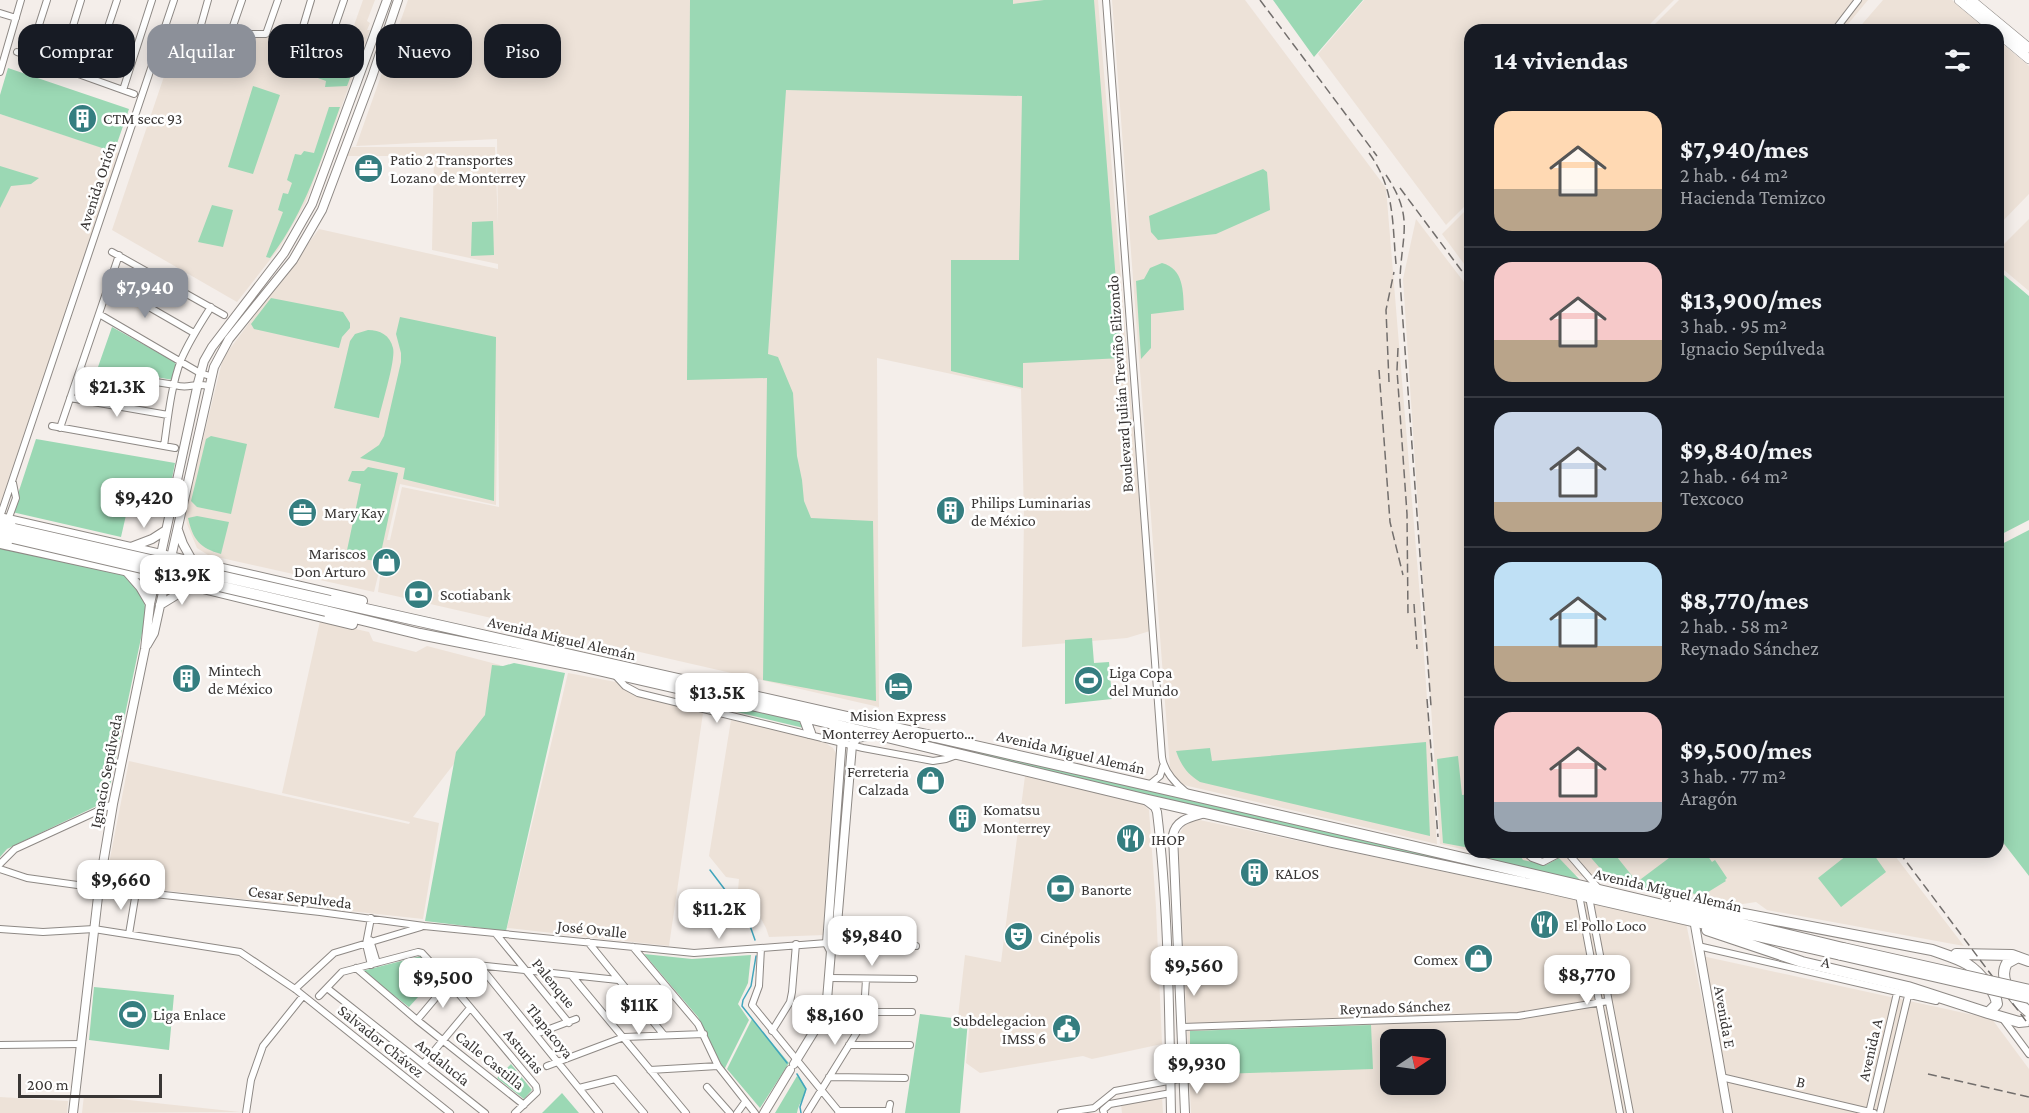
<!DOCTYPE html>
<html lang="es">
<meta charset="utf-8">
<style>
body{margin:0;font-family:"Crimson Pro",serif;background:#20242c;color:#f1f3f6;height:100vh;display:flex;flex-direction:column;font-size:22px;white-space:nowrap}
*{box-sizing:border-box;margin:0}
p{font-size:20px;color:#9ea1a6}
.icon{flex:none;width:33px;height:33px;fill:none;stroke:currentColor;stroke-width:2;stroke-linecap:round;stroke-linejoin:round}
.map{position:relative;flex:1;overflow:hidden}
.sheet{position:absolute;left:1464px;top:24px;width:540px;height:834px;display:flex;flex-direction:column;background:#171b24;border-radius:18px;box-shadow:0 3px 15px #0003}
.sheet>*{flex:none}
.banner{position:absolute;left:18px;top:24px;width:570px;height:54px;display:flex;gap:12px}
.needle{width:39px;rotate:77deg}
.buttons{position:absolute;left:1380px;top:1029px;display:grid;gap:12px}
.buttons a{display:grid;place-items:center;width:66px;height:66px;border-radius:12px;background:#171b24;box-shadow:0 3px 15px #0003;font-size:30px}
.scale{position:absolute;left:18px;bottom:15px;width:144px;box-sizing:border-box;padding-left:6px;border:3px solid #393635;border-top:0;font-size:16px;line-height:21px;white-space:nowrap;color:#393635;-webkit-text-stroke:4px #fff;paint-order:stroke}
.price{position:absolute;translate:-50% -51px;padding:0 14px;border-radius:12px;background:#fff;color:#222;font-size:20px;line-height:39px;filter:drop-shadow(0 2px 3px #0008)}
.price::after{content:'';position:absolute;left:50%;top:36px;width:18px;height:14px;margin-left:-9px;background:inherit;clip-path:polygon(0 0,100% 0,50% 100%)}
.price.on{background:#8c9099;color:#fff}
ul{padding:0;list-style:none}
li{display:flex;align-items:center;gap:18px;height:150px;padding:0 30px}
li+li{border-top:2px solid #363941}
li span{display:grid;place-items:center;flex:none;width:168px;height:120px;border-radius:18px;color:#555}
li>.icon{margin-inline-start:auto}
span .icon{width:72px;height:72px;fill:#fffc;stroke-width:1}
li b{font-size:26px}
h2{display:flex;justify-content:space-between;align-items:center;height:72px;padding:0 30px;font-size:26px}
.tag{padding:0 21px;border-radius:18px;background:#171b24;box-shadow:0 3px 15px #0003;font-size:21px;line-height:54px}
.tag.on{background:#8c9099;color:#fff}
.map>svg:first-child{display:block}
</style>
<div class="map">
<svg width="2029" height="1113" viewBox="0 0 2029 1113">
<rect width="100%" height="100%" fill="#f4eeea"/>
<path fill="#ede2d8" fill-rule="evenodd" d="M363,0H375L367,21L370,23L367,30H370L306,202L280,247L237,302L112,230L176,41L352,31Z
M408,0H1098L1150,631L1127,638L1022,647L1024,517L1021,389L877,358L879,707L378,592L383,555L374,592L208,555L197,548L187,524L185,512L223,358L319,229L498,269V264L432,250L434,156H347L352,147H495L498,225L497,139L356,146ZM498,401L499,507L402,487L390,540H387L400,484L496,505Z
M1112,0H1245L1386,188L1420,597L1437,844L1171,782Z
M1364,0H1674L1644,30H1470V201L1446,225L1318,54Z
M1679,0H1868L1843,30H1649Z
M1883,0H1952L1987,30H1857Z
M1998,40L2029,66V194L1998,226Z
M0,114L119,153L0,506Z
M1470,206V272L1442,234Z
M1416,219L1470,290V851L1440,844L1403,279Z
M2029,219V291L1998,265V250Z
M320,621L369,632L373,641L416,652L427,646L500,665L490,717L413,817L439,823L423,919L105,884L129,761L409,824L410,822L282,793Z
M568,673L616,682L703,713L669,946L507,928Z
M731,720L818,738L833,748L837,755L825,935L769,937L766,928L758,913L738,890L739,879L726,877L709,856Z
M1025,776L1143,804L1149,810L1156,907L1162,1044L1092,1059L1083,1056L980,1073L966,1063L970,1019L958,1017L965,955L1001,962Z
M1195,819L1686,923L1726,1113H1191L1178,837L1185,824ZM1390,1040H1436V1084H1390Z
M1476,852H1892L1964,946L1767,910L1756,902L1736,905L1681,892L1653,893Z
M1702,956L1992,1019L2029,1069V1113H1733Z
M84,1095L165,1104L240,1112L82,1113Z
M1162,1096L1163,1113H1122L1121,1104Z
M0,1097L68,1101L67,1113H0Z"/>
<path fill="#9bd8b4" d="M690,0H1013V4L1044,0H1094L1122,358L1023,363V388L951,371V260H1019L1022,96L786,90L768,354L778,357L793,393L797,456L802,480L804,501L811,518L873,521L876,701L763,680L767,378L687,380Z
M1273,0H1363L1314,57Z
M351,45L355,46L359,55L347,86L325,87L326,81L307,74L310,62L303,58L306,48Z
M8,68L129,109L114,152L0,114V95Z
M253,86L280,95L253,174L228,167Z
M329,107H340C321,159 305,213 270,258L266,257L283,212L278,210L283,193L288,194L292,183L287,180L295,154L301,155L304,151L314,153Z
M0,166L39,178L31,184L11,186L0,208Z
M1263,169L1267,172L1270,210L1216,234L1158,240L1151,232L1149,216Z
M212,205L233,210L223,247L198,242Z
M493,221L494,255L471,256L472,222Z
M1162,263C1184,269 1183,291 1184,310L1151,314V348L1141,359L1136,281L1144,279L1150,268Z
M1998,270L2029,296V520L1998,536Z
M271,298L343,312L350,323V328L342,337L339,348L254,329L251,324Z
M400,317L496,337L494,501L403,479L405,468L360,458L379,445L384,436L401,362V353L396,334Z
M112,327L175,362L176,365L173,380L98,367Z
M368,330C380,330 390,335 393,348C396,359 382,404 379,418L334,408L350,341L355,334Z
M211,436L247,444L231,514L197,507L191,501L206,439Z
M36,439L175,463L166,509L129,502L121,537L12,512Z
M368,467L398,473L379,562L346,555L361,484L348,481L352,471H364Z
M197,516L229,522L221,554C200,548 193,540 188,518Z
M2029,530V876L1998,836V546Z
M0,548L123,574C140,586 144,593 146,614L107,801L7,849L0,857Z
M1092,638L1094,663L1109,662L1112,699L1065,704V640Z
M514,663L565,673L506,931L425,921L456,752L485,715L492,665L503,666Z
M705,699L804,722L808,729L708,705Z
M923,737L1408,848L1459,863L1346,842L922,743Z
M1426,742L1430,836L1200,782C1187,774 1181,765 1176,751L1210,748L1212,761Z
M1458,756L1462,795L1470,794V848L1443,843L1437,759Z
M1502,852H1518L1523,860L1546,865L1559,858L1580,880L1482,859Z
M1586,852H1613L1637,882L1677,852H1705L1712,862L1715,860L1727,878L1725,880L1726,881L1700,897L1699,895L1675,889L1655,891L1612,882Z
M1851,852H1872L1886,872L1841,907L1818,878Z
M644,954L692,959L751,955L748,983L738,1004L749,1020L724,1070L698,1017Z
M421,956L438,975L409,1007L362,971Z
M94,987L174,995L169,1050L89,1040Z
M920,1014L968,1020L960,1113H905Z
M752,1019L789,1063L760,1108L727,1069Z
M1371,1025L1373,1069L1190,1075V1031Z
M511,1064L532,1090L524,1099L497,1078Z
M797,1076C815,1094 800,1095 797,1113H775Z
M562,1093L579,1113H542Z"/>
<g fill="none" stroke-linecap="round" stroke-linejoin="round">
<path stroke="#41a5bc" stroke-width="1.5" d="M710,870L748,920L755,940
M756,956L751,986L743,1000L742,1006L787,1063
M797,1074L806,1089L800,1107L801,1113"/>
<defs>
<path id="street" d="M242,0L232,29L237,34H266L278,0
M311,0L302,30C312,32 325,34 334,29L344,0
M1106,0L1162,757C1164,772 1175,783 1186,792
M0,13L16,18
M1835,30L1858,0
M199,32L208,0
M17,52L134,94
M29,56L47,0
M60,68L81,0
M0,72L21,0
M91,78L117,0
M123,90L152,0
M112,252L224,315
M109,284L194,333
M99,314L200,373L210,376
M80,370L175,385C189,390 193,382 208,386
M70,398L168,415
M52,426L175,448
M60,428L119,255
M164,446C168,418 171,386 181,360C189,341 200,324 211,307
M0,517L174,0
M8,520L16,498L13,483
M614,674L625,686L638,693L863,748L933,761L946,759L957,755
M1149,785L1160,776L1163,766
M1525,852L1532,858L1543,862L1562,852
M1567,852L1599,889
M1474,858L1493,852
M0,864L15,849L113,804
M0,869L27,878L99,888L320,912L424,926L694,953L827,943L916,946
M1579,895L1620,1113
M1589,897L1630,1113
M371,918L366,944L371,965
M0,929L43,932L94,929L240,952L295,989L450,1113
M129,934L136,892
M496,934L569,1023
M370,940L377,963
M588,942L664,1035
M1698,946L1936,1001
M633,947L698,1024L718,1066L755,1113
M761,948L759,986L752,1005L840,1113
M458,963L618,980
M479,965L599,1113
M356,968L417,1020L524,1105
M572,976L686,1113
M830,978L914,979
M327,988L485,1113
M295,989L334,953L421,927
M319,996L342,972L418,952L422,953L449,982L536,1086L537,1092L515,1113
M864,1012H912
M2003,1019L2029,1054
M417,1020L449,982
M1182,1027L1518,1016L1608,1001
M772,1031L790,1002L792,992L796,944
M536,1034L576,1019
M0,1045L81,1044
M849,1045H910
M424,1063L470,1008
M547,1066L624,1037L704,1034
M650,1070L718,1066
M829,1077L905,1078
M1721,1077L1874,1113
M707,1087L730,1113
M579,1088L615,1079L644,1113
M838,1111H889
M246,1113L251,1080L263,1046L303,996
M737,1113L745,1102
M807,1113L859,1029L864,1012L866,979
M888,1113L890,1104
M1061,1113L1094,1108L1115,1091L1184,1078
M1104,1113L1103,1110L1110,1104L1171,1093
M1869,1113L1897,993
M1880,1113L1908,996"/>
<path id="secondary" d="M178,530L183,544L193,562
M131,547L152,539L166,530
M160,559L198,383L204,361L212,347L284,253L312,204L387,0
M170,562L214,367L229,339L293,260L322,210L372,77L398,0
M126,571L140,587L150,604
M160,605L191,586
M147,645L154,633L167,574
M1147,801L1155,807L1157,812C1169,911 1169,1013 1171,1113
M1695,925L1728,1113
M831,951L835,944L836,936L852,745L857,738L872,735
M794,1064L826,1012L831,951L827,943L842,737L839,730L832,725
M73,1113L99,888L113,804L145,649L150,604L157,572
M764,1113L790,1070
M1185,1113L1173,835C1176,819 1192,817 1205,813"/>
<path id="primary" d="M1959,0L1995,30
M1971,0L2029,48
M1998,33L2029,59"/>
<path id="highway" d="M0,518L362,601
M0,526L14,529
M0,535L13,538
M0,543L166,579L352,624
M330,601C835,714 1340,827 1843,948
M326,611L420,634L576,665L804,717L1144,799L1332,842L1544,887L1841,955
M804,717L810,733
M1676,901L1932,950C1960,960 1971,961 1989,986C1993,992 1996,996 1997,1004L1988,1013L1908,987L1802,962L1707,930
M1956,954L2012,955L2029,961
M2018,957L2007,963C1997,980 2015,1001 2029,1012
M1988,1013L2019,1022L2029,1021"/>
</defs>
<use href="#street" stroke="#8e8985" stroke-width="8"/>
<use href="#secondary" stroke="#8e8985" stroke-width="10"/>
<use href="#primary" stroke="#8e8985" stroke-width="10"/>
<use href="#highway" stroke="#8e8985" stroke-width="12"/>
<use href="#street" stroke="#fff" stroke-width="6"/>
<use href="#secondary" stroke="#fff" stroke-width="8"/>
<use href="#primary" stroke="#fff" stroke-width="9"/>
<use href="#highway" stroke="#fff" stroke-width="10"/>
<path stroke="#726e6c" stroke-width="1.5" stroke-dasharray="9 4.5" stroke-linecap="butt" d="M1260,0L1377,156
M1369,153C1395,189 1392,221 1396,264
M1386,175C1415,218 1401,235 1400,281L1431,706
M1400,188L1470,282
M1398,348L1397,370L1407,514L1408,616
M1379,370L1390,522L1403,575
M1389,382L1386,310L1394,272
M1414,604L1417,649
M1427,699L1438,837
M1899,852L2029,1025
M1928,1074L2029,1097"/>
<defs>
<path id="highway-bridge" d="M14,529L330,601
M13,538L326,611
M1843,948L2029,990
M1841,955L2029,998"/>
</defs>
<use href="#highway-bridge" stroke="#8e8985" stroke-width="12" stroke-linecap="butt"/>
<use href="#highway-bridge" stroke="#fff" stroke-width="10"/>
</g>
<defs>
<symbol id="building-disc" viewBox="-11 -11 22 22"><circle r="9.5" fill="#357e80" stroke="#fff"/><path d="M-4-6H4V6H1V3H-1V6H-4ZM-2.5-4.3h1.7v1.8h-1.7ZM.8-4.3h1.7v1.8H.8ZM-2.5-1h1.7V.8h-1.7ZM.8-1h1.7V.8H.8Z" fill="#fff"/></symbol>
<symbol id="office-disc" viewBox="-11 -11 22 22"><circle r="9.5" fill="#357e80" stroke="#fff"/><path d="M-6-3h4V-5.5h4V-3h4V5H-6ZM-1-4.5V-3h2v-1.5ZM-6 0V1H6V0Z" fill="#fff"/></symbol>
<symbol id="shop-disc" viewBox="-11 -11 22 22"><circle r="9.5" fill="#357e80" stroke="#fff"/><path d="M-5-2.5h2.3a2.7 3.5 0 0 1 5.4 0H5L5.5 6h-11ZM-1.5-2.5h3a1.5 2.3 0 0 0-3 0Z" fill="#fff"/></symbol>
<symbol id="bank-disc" viewBox="-11 -11 22 22"><circle r="9.5" fill="#357e80" stroke="#fff"/><path d="M-6-4H6V4H-6ZM0-2.3a2.3 2.3 0 1 0 0 4.6a2.3 2.3 0 1 0 0-4.6Z" fill="#fff"/></symbol>
<symbol id="stadium-disc" viewBox="-11 -11 22 22"><circle r="9.5" fill="#357e80" stroke="#fff"/><path d="M0-5a6.5 5 0 1 0 0 10a6.5 5 0 1 0 0-10ZM-3.5-1.8h7v3.6h-7Z" fill="#fff"/></symbol>
<symbol id="hotel-disc" viewBox="-11 -11 22 22"><circle r="9.5" fill="#357e80" stroke="#fff"/><path d="M-6-4.5h1.5V1H6V5H4.5V3h-9V5H-6ZM-4 0a1.8 1.8 0 1 1 3.6 0ZM.5 0V-2.5h3Q6-2.5 6 0Z" fill="#fff"/></symbol>
<symbol id="restaurant-disc" viewBox="-11 -11 22 22"><circle r="9.5" fill="#357e80" stroke="#fff"/><path d="M-5-6h1v4h1v-4h1v4h1v-4h1v5L-1.5 .5V6h-2V.5L-5-1ZM5-6V6H3V1.5H1.5Q1.5-4 5-6Z" fill="#fff"/></symbol>
<symbol id="theatre-disc" viewBox="-11 -11 22 22"><circle r="9.5" fill="#357e80" stroke="#fff"/><path d="M-5-5.5Q0-4 5-5.5V0Q5 5 0 6Q-5 5-5 0ZM-3.3-2.5H-1v1.5H-3.3ZM1-2.5H3.3v1.5H1ZM-2.8 1Q0 5.5 2.8 1Z" fill="#fff"/></symbol>
<symbol id="civic-disc" viewBox="-11 -11 22 22"><circle r="9.5" fill="#357e80" stroke="#fff"/><path d="M-.6-6.5H3V-4.5H.6V-3L4-1V1h2V6H-6V1h2V-1L-.6-3ZM-1.2 2.5V6h2.4V2.5Z" fill="#fff"/></symbol>
</defs>
<g fill-rule="evenodd">
<use href="#building-disc" x="66" y="102" width="33" height="33"/>
<use href="#office-disc" x="352" y="152" width="33" height="33"/>
<use href="#building-disc" x="934" y="494" width="33" height="33"/>
<use href="#office-disc" x="286" y="496" width="33" height="33"/>
<use href="#shop-disc" x="370" y="546" width="33" height="33"/>
<use href="#bank-disc" x="402" y="578" width="33" height="33"/>
<use href="#building-disc" x="170" y="662" width="33" height="33"/>
<use href="#stadium-disc" x="1072" y="664" width="33" height="33"/>
<use href="#hotel-disc" x="882" y="670" width="33" height="33"/>
<use href="#shop-disc" x="914" y="764" width="33" height="33"/>
<use href="#building-disc" x="946" y="802" width="33" height="33"/>
<use href="#restaurant-disc" x="1114" y="822" width="33" height="33"/>
<use href="#building-disc" x="1238" y="856" width="33" height="33"/>
<use href="#bank-disc" x="1044" y="872" width="33" height="33"/>
<use href="#restaurant-disc" x="1528" y="908" width="33" height="33"/>
<use href="#theatre-disc" x="1002" y="920" width="33" height="33"/>
<use href="#shop-disc" x="1462" y="942" width="33" height="33"/>
<use href="#stadium-disc" x="116" y="998" width="33" height="33"/>
<use href="#civic-disc" x="1050" y="1012" width="33" height="33"/>
</g>
<g text-anchor="middle" dominant-baseline="central" stroke-width="5" stroke-linejoin="round" paint-order="stroke">
<g font-size="16" fill="#393635" stroke="#fff" text-anchor="start">
<text x="103" y="118">CTM secc 93</text>
<text x="390" y="159">Patio 2 Transportes<tspan x="390" dy="18">Lozano de Monterrey</tspan></text>
<text x="971" y="502">Philips Luminarias<tspan x="971" dy="18">de México</tspan></text>
<text x="324" y="512">Mary Kay</text>
<text x="366" y="553" text-anchor="end">Mariscos<tspan x="366" dy="18">Don Arturo</tspan></text>
<text x="440" y="594">Scotiabank</text>
<text x="208" y="670">Mintech<tspan x="208" dy="18">de México</tspan></text>
<text x="1109" y="672">Liga Copa<tspan x="1109" dy="18">del Mundo</tspan></text>
<text x="898" y="715" text-anchor="middle">Mision Express<tspan x="898" dy="18">Monterrey Aeropuerto…</tspan></text>
<text x="909" y="771" text-anchor="end">Ferreteria<tspan x="909" dy="18">Calzada</tspan></text>
<text x="983" y="809">Komatsu<tspan x="983" dy="18">Monterrey</tspan></text>
<text x="1151" y="839">IHOP</text>
<text x="1275" y="873">KALOS</text>
<text x="1081" y="889">Banorte</text>
<text x="1565" y="925">El Pollo Loco</text>
<text x="1040" y="937">Cinépolis</text>
<text x="1458" y="959" text-anchor="end">Comex</text>
<text x="153" y="1014">Liga Enlace</text>
<text x="1046" y="1020" text-anchor="end">Subdelegacion<tspan x="1046" dy="18">IMSS 6</tspan></text>
</g>
<g font-size="16" fill="#393635" stroke="#fff">
<text transform="translate(97 186) rotate(-72)">Avenida Orión</text>
<text transform="translate(1120 384) rotate(-94)">Boulevard Julián Treviño Elizondo</text>
<text transform="translate(562 638) rotate(13)">Avenida Miguel Alemán</text>
<text transform="translate(1071 752) rotate(13)">Avenida Miguel Alemán</text>
<text transform="translate(106 771) rotate(-79)">Ignacio Sepúlveda</text>
<text transform="translate(1668 890) rotate(13)">Avenida Miguel Alemán</text>
<text transform="translate(300 897) rotate(7)">Cesar Sepulveda</text>
<text transform="translate(592 929) rotate(6)">José Ovalle</text>
<text transform="translate(1826 962) rotate(13)">A</text>
<text transform="translate(554 983) rotate(51)">Palenque</text>
<text transform="translate(1395 1007) rotate(-2)">Reynado Sánchez</text>
<text transform="translate(1725 1017) rotate(80)">Avenida E</text>
<text transform="translate(550 1031) rotate(51)">Tlapacoya</text>
<text transform="translate(381 1041) rotate(39)">Salvador Chávez</text>
<text transform="translate(1870 1050) rotate(-77)">Avenida A</text>
<text transform="translate(524 1051) rotate(50)">Asturias</text>
<text transform="translate(490 1060) rotate(39)">Calle Castilla</text>
<text transform="translate(443 1062) rotate(39)">Andalucía</text>
<text transform="translate(1801 1082) rotate(13)">B</text>
</g>
</g>
</svg>
<div class="buttons">
<a><svg class="needle" viewBox="-14 -14 28 28"><path d="M0-13l5 13h-10z" fill="#e53935"/><path d="M0 13l5-13h-10z" fill="#9ea1a6"/></svg></a>
</div>
<div class="scale">200 m</div>
<b class="price on" style="left:145px;top:319px">$7,940</b>
<b class="price" style="left:117px;top:418px">$21.3K</b>
<b class="price" style="left:144px;top:529px">$9,420</b>
<b class="price" style="left:182px;top:606px">$13.9K</b>
<b class="price" style="left:717px;top:724px">$13.5K</b>
<b class="price" style="left:121px;top:911px">$9,660</b>
<b class="price" style="left:719px;top:940px">$11.2K</b>
<b class="price" style="left:872px;top:967px">$9,840</b>
<b class="price" style="left:1194px;top:997px">$9,560</b>
<b class="price" style="left:1587px;top:1006px">$8,770</b>
<b class="price" style="left:443px;top:1009px">$9,500</b>
<b class="price" style="left:639px;top:1036px">$11K</b>
<b class="price" style="left:835px;top:1046px">$8,160</b>
<b class="price" style="left:1197px;top:1095px">$9,930</b>
<div class="banner">
<a class="tag">Comprar</a>
<a class="tag on">Alquilar</a>
<a class="tag">Filtros</a>
<a class="tag">Nuevo</a>
<a class="tag">Piso</a>
</div>
<section class="sheet">
<h2>14 viviendas<svg class="icon" aria-label="filters" viewBox="0 0 24 24"><path d="M4 7h16M4 17h16"/><circle cx="9" cy="7" r="2"/><circle cx="15" cy="17" r="2"/></svg></h2>
<ul>
<li><span style="background:linear-gradient(#ffd9b3 65%,#b9a48a 0)"><svg class="icon" aria-label="home" viewBox="0 0 24 24"><path d="M3 11l9-7 9 7M6 9v11h12V9"/></svg></span><div><b>$7,940/mes</b><p>2 hab. · 64 m²</p><p>Hacienda Temizco</p></div></li>
<li><span style="background:linear-gradient(#f6c9c9 65%,#b9a48a 0)"><svg class="icon" aria-label="home" viewBox="0 0 24 24"><path d="M3 11l9-7 9 7M6 9v11h12V9"/></svg></span><div><b>$13,900/mes</b><p>3 hab. · 95 m²</p><p>Ignacio Sepúlveda</p></div></li>
<li><span style="background:linear-gradient(#c9d6e8 75%,#b9a48a 0)"><svg class="icon" aria-label="home" viewBox="0 0 24 24"><path d="M3 11l9-7 9 7M6 9v11h12V9"/></svg></span><div><b>$9,840/mes</b><p>2 hab. · 64 m²</p><p>Texcoco</p></div></li>
<li><span style="background:linear-gradient(#bfe0f5 70%,#b9a48a 0)"><svg class="icon" aria-label="home" viewBox="0 0 24 24"><path d="M3 11l9-7 9 7M6 9v11h12V9"/></svg></span><div><b>$8,770/mes</b><p>2 hab. · 58 m²</p><p>Reynado Sánchez</p></div></li>
<li><span style="background:linear-gradient(#f6c9c9 75%,#9aa5b1 0)"><svg class="icon" aria-label="home" viewBox="0 0 24 24"><path d="M3 11l9-7 9 7M6 9v11h12V9"/></svg></span><div><b>$9,500/mes</b><p>3 hab. · 77 m²</p><p>Aragón</p></div></li>
</ul>
</section>
</div>
